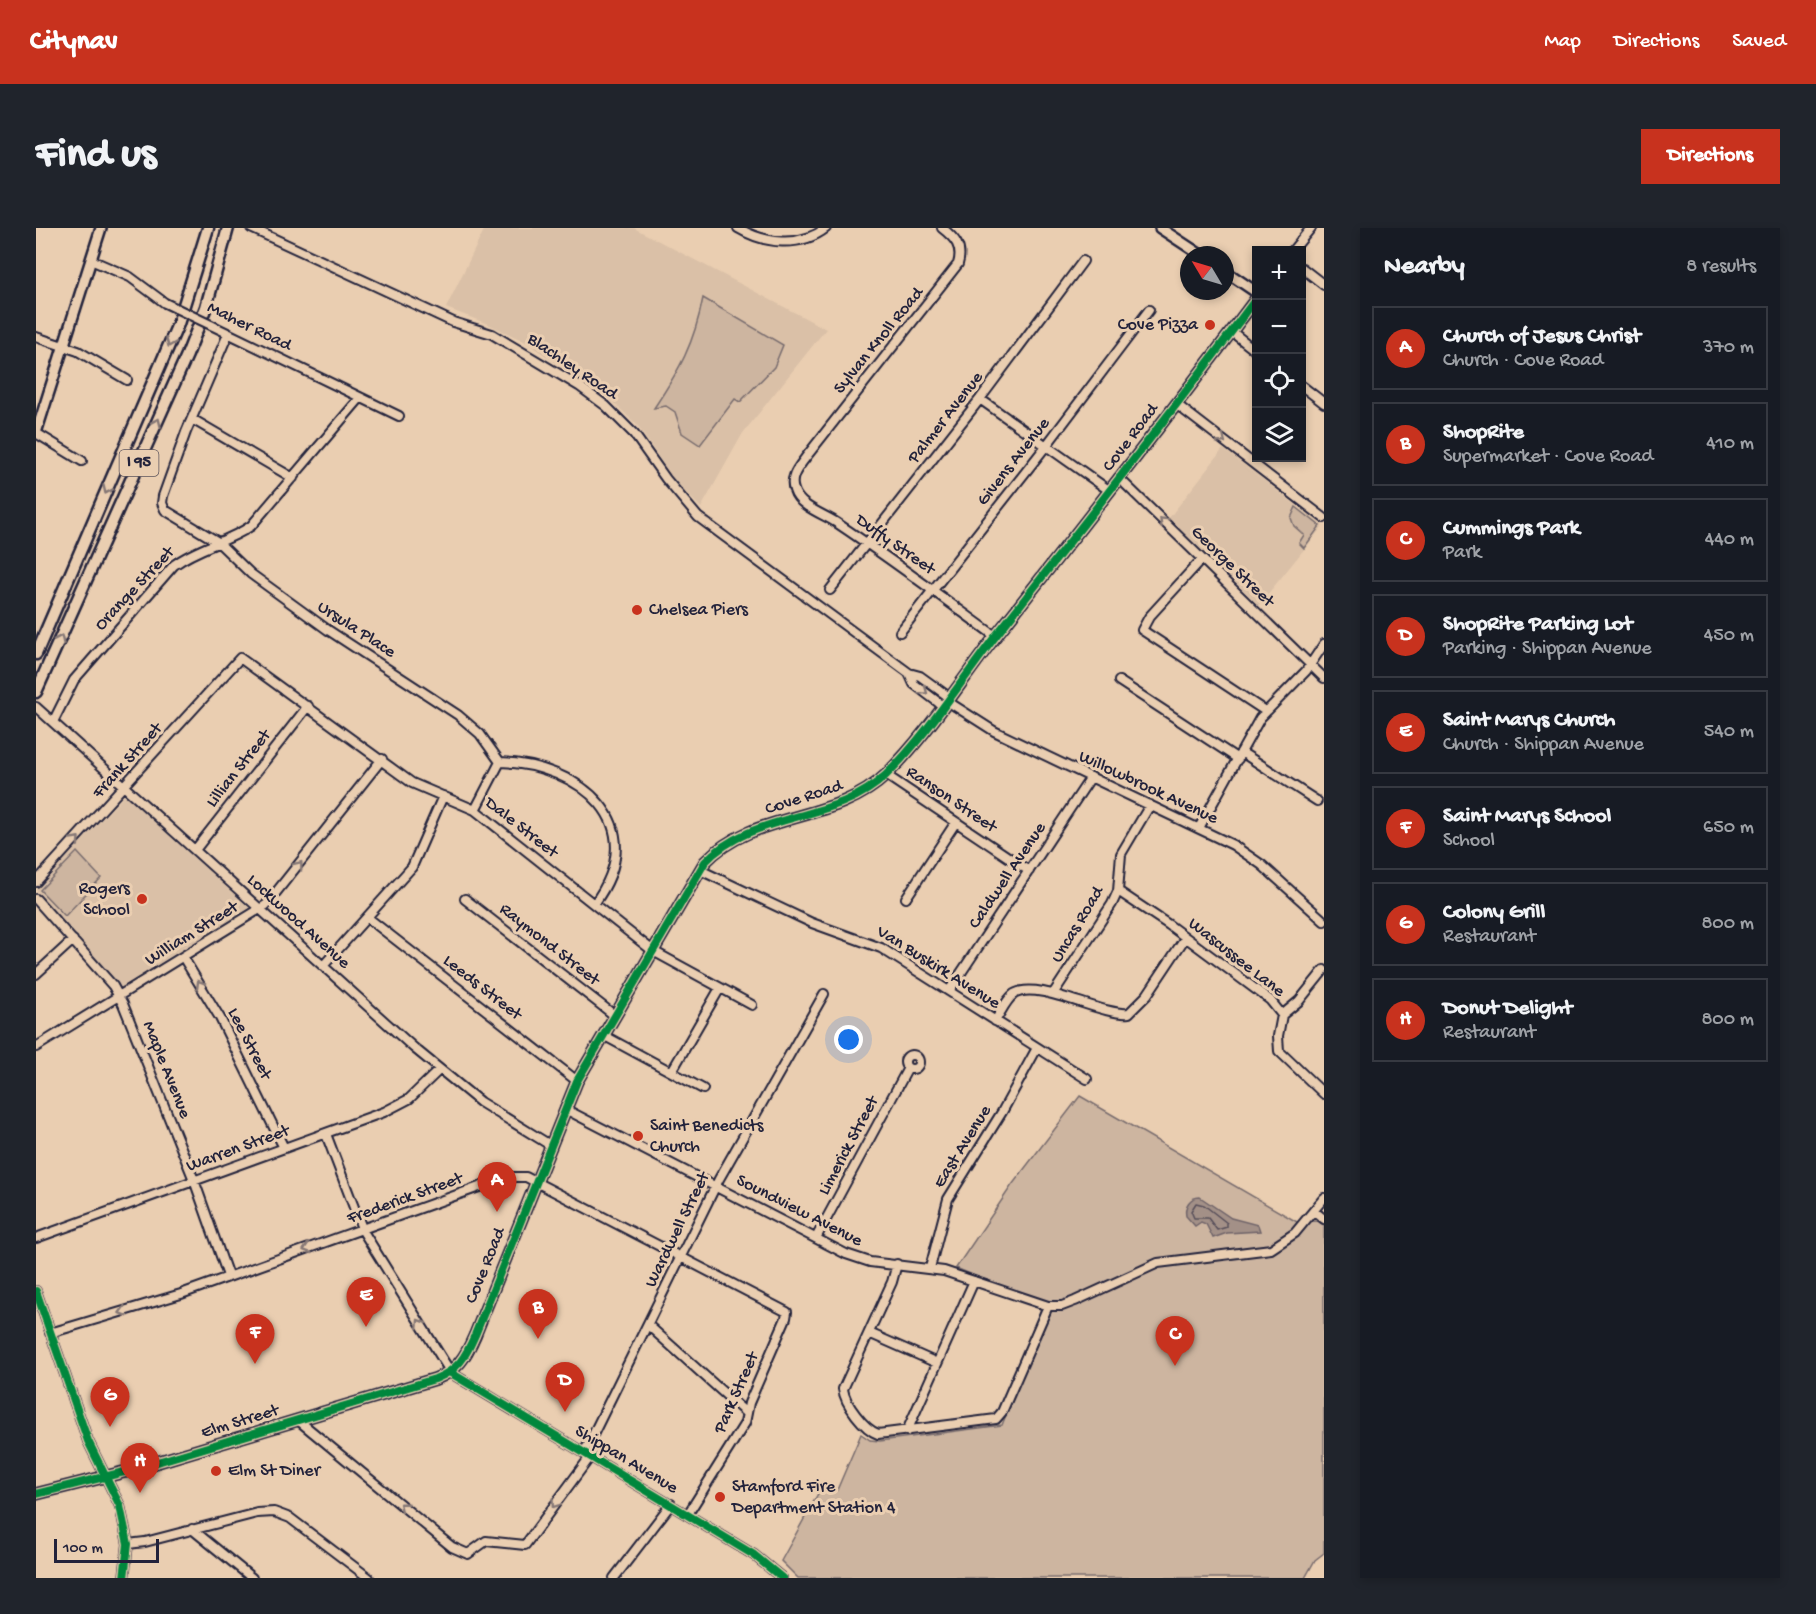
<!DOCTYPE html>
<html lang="en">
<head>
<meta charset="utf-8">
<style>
  :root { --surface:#171b24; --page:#20242c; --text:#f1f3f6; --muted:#9ea1a6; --line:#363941; --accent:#c8321e }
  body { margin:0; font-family:"Gochi Hand",sans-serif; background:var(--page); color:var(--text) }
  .controls { position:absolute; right:18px; top:18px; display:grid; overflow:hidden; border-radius:0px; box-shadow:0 3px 9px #0003 }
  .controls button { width:54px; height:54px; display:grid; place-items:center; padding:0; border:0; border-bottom:2px solid var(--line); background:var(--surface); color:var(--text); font:30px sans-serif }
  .compass { position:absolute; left:1144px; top:18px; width:54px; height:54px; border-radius:50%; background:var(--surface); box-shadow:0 3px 9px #0003; rotate:308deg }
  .scale { position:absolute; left:18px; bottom:15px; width:105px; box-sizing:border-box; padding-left:6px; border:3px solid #22223b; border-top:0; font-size:16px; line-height:21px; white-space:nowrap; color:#22223b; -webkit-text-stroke:4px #eaceb1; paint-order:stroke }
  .you { position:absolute; left:813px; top:812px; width:21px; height:21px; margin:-15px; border:4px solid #fff; border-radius:50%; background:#1a73e8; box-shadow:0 0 0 9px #1a73e833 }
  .badge { display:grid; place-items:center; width:39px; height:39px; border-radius:50%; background:var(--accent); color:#fff; font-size:20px; font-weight:700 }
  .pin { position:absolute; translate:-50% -50px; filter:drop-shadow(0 2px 3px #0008) }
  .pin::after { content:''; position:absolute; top:32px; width:21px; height:18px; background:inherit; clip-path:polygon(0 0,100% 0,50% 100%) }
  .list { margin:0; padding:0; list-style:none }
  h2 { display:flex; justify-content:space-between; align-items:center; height:78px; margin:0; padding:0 24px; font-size:26px }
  h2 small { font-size:20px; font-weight:400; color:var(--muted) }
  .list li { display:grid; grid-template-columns:39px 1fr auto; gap:18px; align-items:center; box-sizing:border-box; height:84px; margin:0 12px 12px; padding:0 12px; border:2px solid var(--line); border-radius:0px }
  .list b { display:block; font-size:22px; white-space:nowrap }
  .list p { margin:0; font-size:20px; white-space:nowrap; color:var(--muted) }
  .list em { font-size:20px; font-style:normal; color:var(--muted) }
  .icon { flex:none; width:33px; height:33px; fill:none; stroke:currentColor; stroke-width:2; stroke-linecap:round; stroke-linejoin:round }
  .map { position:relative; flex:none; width:1288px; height:1350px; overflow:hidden; border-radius:0px }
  header { display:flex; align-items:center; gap:36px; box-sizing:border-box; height:84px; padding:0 30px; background:var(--accent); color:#fff }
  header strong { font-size:28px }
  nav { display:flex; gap:33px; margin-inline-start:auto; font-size:21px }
  .intro { display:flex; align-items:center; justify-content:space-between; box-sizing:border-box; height:144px; padding:0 36px }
  h1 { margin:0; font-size:42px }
  .button { padding:15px 27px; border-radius:0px; background:var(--accent); color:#fff; font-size:21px; font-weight:700 }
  main { display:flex; gap:36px; padding:0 36px }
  aside { flex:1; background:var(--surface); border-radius:0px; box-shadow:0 3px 9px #0003 }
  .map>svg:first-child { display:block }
</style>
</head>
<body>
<header>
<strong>Citynav</strong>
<nav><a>Map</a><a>Directions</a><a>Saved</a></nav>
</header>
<div class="intro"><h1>Find us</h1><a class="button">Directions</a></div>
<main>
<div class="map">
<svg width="1288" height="1350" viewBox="0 0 1288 1350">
  <rect width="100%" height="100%" fill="#eaceb1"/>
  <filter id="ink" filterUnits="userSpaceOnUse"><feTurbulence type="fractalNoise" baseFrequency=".0167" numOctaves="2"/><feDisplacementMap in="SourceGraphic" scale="12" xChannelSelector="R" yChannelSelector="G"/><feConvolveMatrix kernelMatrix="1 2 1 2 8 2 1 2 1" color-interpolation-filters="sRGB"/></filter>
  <g filter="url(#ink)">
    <path fill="#dac0a7" d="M449,0H598L790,101L707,205L665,280L638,252L601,197L576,173L488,113L452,96L410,80Z
      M1187,221L1287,298L1223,377L1133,290Z
      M89,567L213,680L85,759L0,662Z"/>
    <path fill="#cdb5a0" stroke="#786c6e" stroke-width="1.5" d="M667,70L747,117L738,139L704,174L699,171L664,217L646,205L639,184L630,178L618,180C644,141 658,116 667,70Z
      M1260,279L1284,298L1268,320L1263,315L1268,307L1258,298L1255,290Z
      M41,624L65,650L29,688L4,662Z
      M1044,868L1261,994L1282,993L1288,997V1325L1279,1332L1269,1350H762L745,1333L784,1262L789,1258L801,1262L825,1206L834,1212L844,1213L966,1197L1013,1079L920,1040L976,957Z"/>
    <path fill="#a39087" stroke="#6f6469" stroke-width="1.5" d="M1164,969L1195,990L1222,997L1224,1003L1191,1005L1177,1010L1170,996L1165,994L1159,998L1150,988C1148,978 1154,969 1164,969Z"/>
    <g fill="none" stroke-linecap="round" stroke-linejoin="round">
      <path stroke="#564e59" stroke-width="1.5" d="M1160,975L1168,977L1191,995V999L1181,1002L1172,990H1158L1155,983Z"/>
      <defs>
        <path id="minor" d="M215,0L417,94L456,106L543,158L570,178L598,206L630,251L662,289L873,445L884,448L913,469
          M702,0C729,16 764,20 790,0
          M906,0C919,10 927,19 922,36L770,229C763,239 753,249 758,262C763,279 788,286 801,295C855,331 907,370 959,408
          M1257,22L1275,0
          M55,32L94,49L129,75
          M1266,40L1288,57
          M175,97L363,188
          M1196,104L1220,123
          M192,106L150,204L127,268L126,275L129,282L182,314L215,346L292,402L422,487L444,506L464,534C544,537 618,595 558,676
          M0,109L42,123L91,152
          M1266,158L1288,175
          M944,171L1074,263
          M1140,176L1288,290
          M156,191L257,250
          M0,205L46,233
          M1084,251L1288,450
          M1166,331L1113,389L1106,402L1229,483
          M794,362L944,171L1047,33
          M864,404L1010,218L1113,82
          M873,445L878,456L907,478
          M1083,453L1202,531
          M911,473L958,503L1197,617L1226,637L1288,693
          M0,479L378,820L444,874L514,917
          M17,494L38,452L138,337C162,319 190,315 215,298L324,170
          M1205,524L1281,573
          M850,547L993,643
          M439,582L464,534
          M1163,600L1224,490L1270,443L1288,416
          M159,622L272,478
          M664,642L776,695L845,720L1051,851
          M0,654L204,430L376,555L439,582L617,723L716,777
          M1082,663L1133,697L1234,772L1246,787L1242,808L1243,823L1288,866
          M870,670L920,594
          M0,671L77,758L87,776L158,952L192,1048
          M429,671L578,787
          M332,690L541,853
          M147,729L184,790L248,920
          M287,738L376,639L407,568
          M0,746L37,712
          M913,763L1055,549
          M1017,766L1076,676L1082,663L1085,626L1114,577
          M1246,787L1263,773L1288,742
          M959,793C965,784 970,772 978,766C1002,751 1065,788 1093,785L1111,767L1149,710
          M567,807L667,861
          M0,819L230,677L346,531
          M869 834a7 7 0 1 1 14 0a7 7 0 1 1-14 0Z
          M636,843L684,760
          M529,881L810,1026L834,1034L908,1043L1012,1078H1026L1039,1073L1122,1035L1235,1021L1259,1005L1288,970
          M290,906L327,1003L415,1145L718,1327L746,1350
          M1278,983L1288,991
          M0,1010L348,884L373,871L403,842
          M780,1010L872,840
          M861,1036L856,1054L807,1161C809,1176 828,1201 842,1206L960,1191L966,1184L1012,1078
          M894,1040L912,971L966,884L1001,820
          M0,1063L52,1213L84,1278L92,1316L88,1350
          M612,1097L710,1185
          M14,1105L145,1066L471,949H490L751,1084L750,1090L713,1175L709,1195L652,1286
          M833,1105L901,1135
          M262,1192L416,1319L432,1326L450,1313L489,1317L554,1229
          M871,1203L938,1053
          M548,1225L683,951L788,766
          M156,1301L216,1350
          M92,1316L109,1314L221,1285L238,1284L254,1290L333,1350
          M578,1350L635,1276"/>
        <path id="major" d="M1124,0L1165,27
          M1189,43L1220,64
          M0,205L65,0
          M0,1266L88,1244L399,1151C422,1142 429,1130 439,1107L541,853L669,634C718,582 799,596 850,547C892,506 926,451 962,405C1050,294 1136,183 1220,71"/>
        <path id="highway" d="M0,426L142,96L172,0
          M0,464L151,127L170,79L192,0"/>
      </defs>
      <use href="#minor" stroke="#22223b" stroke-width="12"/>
      <use href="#major" stroke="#22223b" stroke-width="14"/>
      <use href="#highway" stroke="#22223b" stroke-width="15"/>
      <use href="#minor" stroke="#eaceb1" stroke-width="8"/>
      <use href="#major" stroke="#eaceb1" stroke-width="9"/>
      <use href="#highway" stroke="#eaceb1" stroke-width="10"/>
      <defs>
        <path id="minor-bridge" d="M129,75L175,97"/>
      </defs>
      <use href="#minor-bridge" stroke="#22223b" stroke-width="12" stroke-linecap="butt"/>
      <use href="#minor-bridge" stroke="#eaceb1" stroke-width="8"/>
      <defs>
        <path id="cycleway" d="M0,1063L52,1213L84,1278L92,1316L88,1350
          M415,1145L718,1327L746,1350
          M0,1266L88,1244L399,1151C422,1142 429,1130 439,1107L541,853L669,634C718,582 799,596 850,547C892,506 926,451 962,405C1050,294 1136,183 1220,71"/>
      </defs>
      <use href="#cycleway" stroke="#eaceb1" stroke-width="11"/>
      <use href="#cycleway" stroke="#00873e" stroke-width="8"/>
    </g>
    <defs><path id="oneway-chevron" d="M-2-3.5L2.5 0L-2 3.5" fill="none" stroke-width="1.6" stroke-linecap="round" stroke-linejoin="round" transform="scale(1.5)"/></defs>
    <g stroke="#867876">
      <use href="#oneway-chevron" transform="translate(134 115) rotate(112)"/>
      <use href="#oneway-chevron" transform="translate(121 194) rotate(-66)"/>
      <use href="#oneway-chevron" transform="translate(1186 212) rotate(38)"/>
      <use href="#oneway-chevron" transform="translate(71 262) rotate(114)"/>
      <use href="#oneway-chevron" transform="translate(1127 293) rotate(-136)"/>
      <use href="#oneway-chevron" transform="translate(24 411) rotate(-66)"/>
      <use href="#oneway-chevron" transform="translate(888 463) rotate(37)"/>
      <use href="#oneway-chevron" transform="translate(40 612) rotate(-47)"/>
      <use href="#oneway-chevron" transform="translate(263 637) rotate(-52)"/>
      <use href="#oneway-chevron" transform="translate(164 756) rotate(-121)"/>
      <use href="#oneway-chevron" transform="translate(271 1021) rotate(162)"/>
      <use href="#oneway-chevron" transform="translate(87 1084) rotate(164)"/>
      <use href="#oneway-chevron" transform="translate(384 1095) rotate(-122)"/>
      <use href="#oneway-chevron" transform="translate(519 1276) rotate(126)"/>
      <use href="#oneway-chevron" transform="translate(367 1278) rotate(-141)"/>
    </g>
  </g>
  <g fill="#c8321e" stroke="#eaceb1" stroke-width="2">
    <circle cx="1174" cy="97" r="6"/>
    <circle cx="601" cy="382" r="6"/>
    <circle cx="106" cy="671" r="6"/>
    <circle cx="602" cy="908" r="6"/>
    <circle cx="180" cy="1243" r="6"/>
    <circle cx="684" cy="1269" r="6"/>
  </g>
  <g text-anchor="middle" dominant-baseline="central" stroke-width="6" stroke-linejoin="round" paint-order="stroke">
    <rect fill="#eaceb1" stroke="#5e565e" stroke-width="1.5" x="83.5" y="222" width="39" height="26" rx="4.5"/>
    <g font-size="16" font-weight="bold" fill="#22223b">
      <text x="103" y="235">I 95</text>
    </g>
    <g font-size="18" fill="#22223b" stroke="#eaceb1" text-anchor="start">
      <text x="1162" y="97" text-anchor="end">Cove Pizza</text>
      <text x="613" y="382">Chelsea Piers</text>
      <text x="94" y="661" text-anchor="end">Rogers<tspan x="94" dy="21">School</tspan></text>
      <text x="614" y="898">Saint Benedicts<tspan x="614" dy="21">Church</tspan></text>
      <text x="192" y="1243">Elm St Diner</text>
      <text x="696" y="1259">Stamford Fire<tspan x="696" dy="21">Department Station 4</tspan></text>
    </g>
    <g font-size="18" fill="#22223b" stroke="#eaceb1">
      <text transform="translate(213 99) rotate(26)">Maher Road</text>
      <text transform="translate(843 113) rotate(-51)">Sylvan Knoll Road</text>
      <text transform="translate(536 139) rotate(34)">Blachley Road</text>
      <text transform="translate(910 190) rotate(-52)">Palmer Avenue</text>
      <text transform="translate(1095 210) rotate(-53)">Cove Road</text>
      <text transform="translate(978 234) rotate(-52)">Givens Avenue</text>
      <text transform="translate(859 317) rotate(35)">Duffy Street</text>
      <text transform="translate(1196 339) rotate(44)">George Street</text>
      <text transform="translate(99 361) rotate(-47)">Orange Street</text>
      <text transform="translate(320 402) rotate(33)">Ursula Place</text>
      <text transform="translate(92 533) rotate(-48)">Frank Street</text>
      <text transform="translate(203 541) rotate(-52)">Lillian Street</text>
      <text transform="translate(1112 560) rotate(25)">Willowbrook Avenue</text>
      <text transform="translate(768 570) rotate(-18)">Cove Road</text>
      <text transform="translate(915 572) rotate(34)">Ranson Street</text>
      <text transform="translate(485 600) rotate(38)">Dale Street</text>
      <text transform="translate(972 648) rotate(-56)">Caldwell Avenue</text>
      <text transform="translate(262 694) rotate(42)">Lockwood Avenue</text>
      <text transform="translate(1042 697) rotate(-59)">Uncas Road</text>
      <text transform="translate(156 706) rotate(-32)">William Street</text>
      <text transform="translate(513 717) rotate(38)">Raymond Street</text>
      <text transform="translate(1200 730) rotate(38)">Wascussee Lane</text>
      <text transform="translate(902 740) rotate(32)">Van Buskirk Avenue</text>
      <text transform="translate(446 760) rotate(38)">Leeds Street</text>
      <text transform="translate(213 816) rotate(63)">Lee Street</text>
      <text transform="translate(130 842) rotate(68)">Maple Avenue</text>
      <text transform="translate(813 918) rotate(-62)">Limerick Street</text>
      <text transform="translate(927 919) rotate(-58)">East Avenue</text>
      <text transform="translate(202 921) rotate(-20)">Warren Street</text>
      <text transform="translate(369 971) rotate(-20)">Frederick Street</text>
      <text transform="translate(763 983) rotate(27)">Soundview Avenue</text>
      <text transform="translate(642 1002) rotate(-64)">Wardwell Street</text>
      <text transform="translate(450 1038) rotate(-68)">Cove Road</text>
      <text transform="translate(701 1165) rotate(-66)">Park Street</text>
      <text transform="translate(204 1194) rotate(-17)">Elm Street</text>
      <text transform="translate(590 1232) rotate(31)">Shippan Avenue</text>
    </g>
  </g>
</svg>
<div class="controls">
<button>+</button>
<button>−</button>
<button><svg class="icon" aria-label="locate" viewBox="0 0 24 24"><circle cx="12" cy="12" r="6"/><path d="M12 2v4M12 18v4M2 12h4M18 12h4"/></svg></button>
<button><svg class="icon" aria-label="layers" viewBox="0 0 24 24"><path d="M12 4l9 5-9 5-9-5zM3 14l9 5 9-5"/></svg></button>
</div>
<svg class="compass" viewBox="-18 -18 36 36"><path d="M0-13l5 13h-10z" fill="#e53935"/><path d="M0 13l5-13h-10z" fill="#9ea1a6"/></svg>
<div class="scale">100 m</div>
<div class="you"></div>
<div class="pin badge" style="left:461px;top:984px">A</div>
<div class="pin badge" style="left:502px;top:1111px">B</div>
<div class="pin badge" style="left:1139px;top:1138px">C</div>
<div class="pin badge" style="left:529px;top:1184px">D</div>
<div class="pin badge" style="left:330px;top:1099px">E</div>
<div class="pin badge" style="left:219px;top:1136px">F</div>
<div class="pin badge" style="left:74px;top:1199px">G</div>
<div class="pin badge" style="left:104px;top:1265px">H</div>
</div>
<aside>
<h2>Nearby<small>8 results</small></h2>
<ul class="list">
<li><span class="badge">A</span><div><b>Church of Jesus Christ</b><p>Church · Cove Road</p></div><em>370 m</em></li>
<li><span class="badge">B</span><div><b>ShopRite</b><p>Supermarket · Cove Road</p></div><em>410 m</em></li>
<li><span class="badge">C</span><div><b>Cummings Park</b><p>Park</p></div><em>440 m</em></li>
<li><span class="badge">D</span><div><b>ShopRite Parking Lot</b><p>Parking · Shippan Avenue</p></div><em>450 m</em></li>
<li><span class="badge">E</span><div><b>Saint Marys Church</b><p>Church · Shippan Avenue</p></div><em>540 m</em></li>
<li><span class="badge">F</span><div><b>Saint Marys School</b><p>School</p></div><em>650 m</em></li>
<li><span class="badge">G</span><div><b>Colony Grill</b><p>Restaurant</p></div><em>800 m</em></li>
<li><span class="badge">H</span><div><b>Donut Delight</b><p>Restaurant</p></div><em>800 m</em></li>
</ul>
</aside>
</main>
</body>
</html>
